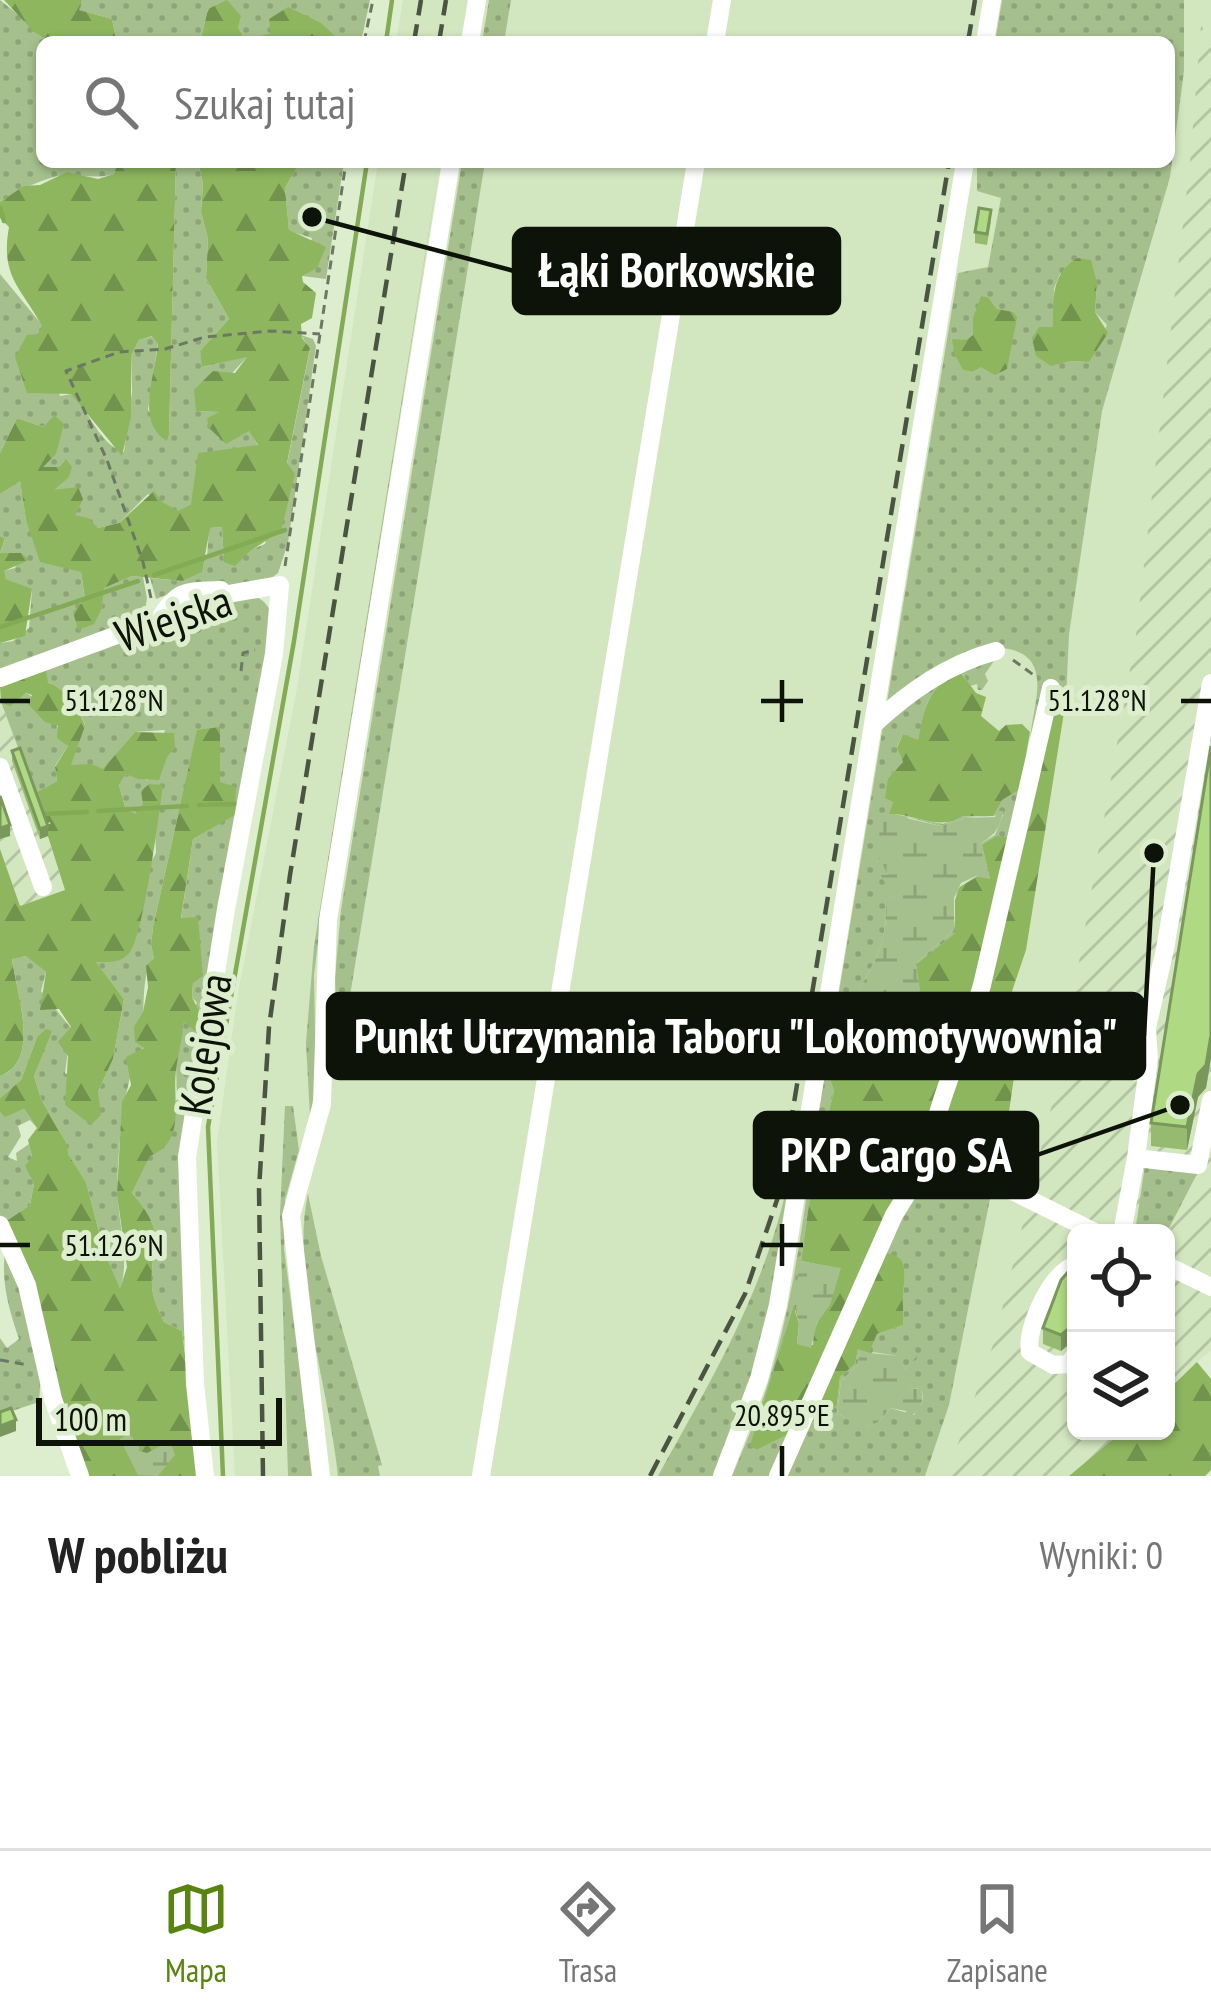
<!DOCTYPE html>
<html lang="pl">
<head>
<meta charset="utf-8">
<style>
  :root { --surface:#fff; --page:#f2f2f2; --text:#222; --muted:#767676; --line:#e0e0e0; --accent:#588410 }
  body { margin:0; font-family:"PT Sans Narrow",sans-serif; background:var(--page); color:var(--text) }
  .controls { position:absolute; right:36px; bottom:36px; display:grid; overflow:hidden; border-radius:18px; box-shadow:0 3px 9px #0004 }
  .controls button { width:108px; height:108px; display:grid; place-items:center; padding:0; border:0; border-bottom:3px solid var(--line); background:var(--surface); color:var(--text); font:60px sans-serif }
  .scale { position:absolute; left:36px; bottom:30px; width:246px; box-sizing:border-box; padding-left:12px; border:6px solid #0e1309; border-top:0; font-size:33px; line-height:42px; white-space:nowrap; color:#0e1309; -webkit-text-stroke:9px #ddeece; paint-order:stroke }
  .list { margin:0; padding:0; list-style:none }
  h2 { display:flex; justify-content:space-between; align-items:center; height:156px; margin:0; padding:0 48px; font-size:51px }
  h2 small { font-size:39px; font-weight:400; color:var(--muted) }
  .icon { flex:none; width:66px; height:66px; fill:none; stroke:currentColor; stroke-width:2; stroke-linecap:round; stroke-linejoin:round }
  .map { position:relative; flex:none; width:1211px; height:1476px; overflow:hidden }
  .search { position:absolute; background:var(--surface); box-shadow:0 3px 9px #0004; left:36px; right:36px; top:36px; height:132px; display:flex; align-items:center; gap:30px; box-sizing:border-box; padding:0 42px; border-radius:18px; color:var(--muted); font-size:45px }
  .sheet { height:372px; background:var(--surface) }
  nav { display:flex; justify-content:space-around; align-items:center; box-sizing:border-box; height:168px; border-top:3px solid var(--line); background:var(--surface); font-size:33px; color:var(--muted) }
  nav a { display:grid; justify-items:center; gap:6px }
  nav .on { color:var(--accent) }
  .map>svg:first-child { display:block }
</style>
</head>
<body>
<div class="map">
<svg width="1211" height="1476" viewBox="0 0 1211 1476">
  <defs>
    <pattern id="industrial-furrows" width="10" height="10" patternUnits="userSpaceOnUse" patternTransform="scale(3)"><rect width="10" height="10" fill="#d2e6bf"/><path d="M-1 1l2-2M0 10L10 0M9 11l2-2" fill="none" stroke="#b3c4a3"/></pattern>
    <pattern id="grass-dots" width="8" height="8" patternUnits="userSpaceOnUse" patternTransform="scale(3)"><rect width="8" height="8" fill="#a6c08d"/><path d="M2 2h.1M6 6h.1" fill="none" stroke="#8ea478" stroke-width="1.8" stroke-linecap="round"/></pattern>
    <pattern id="forest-firs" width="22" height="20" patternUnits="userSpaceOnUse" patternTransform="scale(3)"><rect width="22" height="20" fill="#8db65f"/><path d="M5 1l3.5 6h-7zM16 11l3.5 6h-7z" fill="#72934d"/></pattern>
    <pattern id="wetland-marsh" width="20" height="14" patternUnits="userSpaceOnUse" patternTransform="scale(3)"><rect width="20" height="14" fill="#a6c08d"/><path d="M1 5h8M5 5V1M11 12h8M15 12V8" fill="none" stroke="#8ea478"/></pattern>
  </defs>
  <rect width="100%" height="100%" fill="#ddeece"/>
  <path fill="#d2e6bf" d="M403,0H1211V42L1201,27L1190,162L1136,635L1060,1071L994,1342L959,1441L942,1476H235L217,1142L238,993L297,688L378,162H1169V42H396Z"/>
  <path fill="url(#industrial-furrows)" fill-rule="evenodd" d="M1201,25L1211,42V1351L1197,1362L1211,1379V1470L1205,1476H942L959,1441L994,1342L1060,1071L1136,635L1190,162ZM1076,1233H1166V1431H1076Z
    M0,699L45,820L51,824L45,828L65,890L20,906L0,849Z"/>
  <path fill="url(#grass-dots)" fill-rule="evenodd" d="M0,0L52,42H42V162H118L114,174C93,181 72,171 54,177C34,183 18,190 0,202Z
    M82,0H370L361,42H334L335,36L272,33L245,40L238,27L208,9L200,42H117L112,19L78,10Z
    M489,0H511L504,42H482Z
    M1002,0H1184V71L1170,177L1102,411L1069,634L1066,700L1062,692L1021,839L982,845L990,879L955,900V933L918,964C917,986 925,1004 919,1027L867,1042L860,1028L834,1022L958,273L988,267L1001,198L977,191V162H1169V42H995ZM1060,274L1097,283L1095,312L1107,325L1089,362L1069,361L1039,327H1053L1054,288ZM989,298L997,309L1017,318L1009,342L972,372L963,370L960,360L966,340L973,335C973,319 974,306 989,298ZM1003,648C1048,654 1038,690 1032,724C1030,734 1031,744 1027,752C1015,775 997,796 983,817L961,816L943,824L890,813L893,802L888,778L903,762L897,747L903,734L918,741C929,699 921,696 963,674L970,686L977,684L978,690H982L988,681L985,674ZM1003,815L995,835L980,844L978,875L957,889L954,930L916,963L920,1016L901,1033L887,1032L869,1040L856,994C873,969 890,934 885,904L892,897L889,876L908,817L940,826L965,818Z
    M176,162H198L203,184L201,212L208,239L206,278L229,319L200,351L203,367L248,356L197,411L223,412L207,419L250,431L258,446L216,451L191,504L177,512L148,494L119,523L98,528L74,515L51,491L65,460L59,467L41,468L54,415L43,427L17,418L0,453V274L43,326L39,334L60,396L71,394C90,410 98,444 124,452L132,392L131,356L139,340L153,336L158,343L148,410L169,434Z
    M300,162H344L326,279L302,276L312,238L289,231L285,188Z
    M440,162L321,916L314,976L316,1083L310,1116L306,1043L314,946Z
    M462,162H485L338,1070L335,977L341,910Z
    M301,335L313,339L316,346L288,543L278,573L266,582L179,590L156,599L150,578L182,581L207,557L209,528L222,527L224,561L265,544L287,464L310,349Z
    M20,480L26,520L81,572L85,600L102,608L103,588L132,576L143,577L147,598L144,618L0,674V643L13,641L29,628L32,590L6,579L3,571L15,568L21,553H0L5,540L0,536V494Z
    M245,594C261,596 266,602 273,616L189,1087L194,1415L182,1331L164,1322C160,1313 155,1303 153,1294C146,1245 173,1240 132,1193L177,1099L176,1065L184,1021L197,1003L192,997L198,918L181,919L193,839L235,814L220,783L219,727L178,815L153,927L151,945L154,958C140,972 144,1025 144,1047C124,1065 116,1166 118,1196C119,1230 130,1257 120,1291L104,1251L86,1182L67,1153V1144L41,1099L34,1076L51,1031L37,1037L21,1080L0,1098V1076C42,1061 16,992 12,958L27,956L46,972L41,991L71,1028L65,1073L98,1092L113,1059L124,999L95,961L156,853L155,831L162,786L136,815L126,810L119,785L126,774L148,780L165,730L135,732L103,770L70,765L85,725C79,709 64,687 47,683L46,670Z
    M26,693C45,703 58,727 68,746L55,766L57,781L35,793L1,702L10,707Z
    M826,1068L834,1091L813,1175L796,1299L751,1446L757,1450L829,1414L837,1405L840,1377L855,1364L858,1348L868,1353L877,1334L903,1325C905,1314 902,1306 903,1295C906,1256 908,1260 869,1250L912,1164L962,1175L992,1189L949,1405L925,1476H732C745,1445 759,1413 769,1380C800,1279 808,1171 826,1068ZM873,1352L898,1356L905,1369L915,1360L906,1379L910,1388L921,1389C926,1402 920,1405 914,1415L890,1408C870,1437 864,1423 837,1414L841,1381L857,1366L860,1353L869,1356Z
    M285,1106H293L299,1150L285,1200L284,1249L314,1476H288L280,1215Z
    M24,1109L37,1128L30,1120L18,1126L21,1136L8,1157L17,1161L16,1153L29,1144L32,1158L26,1166L34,1184L30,1205L5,1222L0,1215V1112L5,1116Z
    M795,1144L799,1145L765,1337L714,1476H658C720,1364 775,1274 795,1144Z
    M1145,1165L1198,1172L1166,1234L1135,1232Z
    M308,1194L321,1256L382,1465L378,1466L380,1476H338C330,1393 290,1273 308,1194Z
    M6,1244L42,1360L39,1402L0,1415V1338L7,1348L19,1339C8,1307 0,1279 6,1244Z"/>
  <path fill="url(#forest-firs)" fill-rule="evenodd" d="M4,0H82L79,10L112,19L117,42H52L34,32Z
    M227,0L241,16L238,27L245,40L271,33L269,19L288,7L321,23L335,36L334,42H200L208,9Z
    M118,162H176L169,434L167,441C135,423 155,376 158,344L152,336L139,340L131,356V417L122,456L71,394L27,393L15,357L27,335L38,334L42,326C21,287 0,277 9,227L0,218V202L24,186L40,185L67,172L98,179L114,174Z
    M198,162H300L285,188L289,230L326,247L317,268L302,276L303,282L316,293L312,318L301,324L302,338L310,348L287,463L295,474L281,531L250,551L235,566L224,562L222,527L210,528L202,572L182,581L132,576L104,588L102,608L94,624L78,630L73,612L85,599L81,572L40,562L26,520L20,481L0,494V453L17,418L43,427L54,415L64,424L56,454L43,467H59L66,459L72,467L69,477L54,490L78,487L83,499L75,515L88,518L98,528L119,523L154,491L162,502L178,511L191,504L198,453L258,445L249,431L226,444L209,428L207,418L219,412L196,411L194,390L213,371L235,373L247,357L202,367L200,351L229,319L206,278L208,239L201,212L203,184Z
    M1078,258L1091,260L1097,283L1095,312L1108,333L1089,362L1069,361L1051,366L1036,356L1032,338L1039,327H1053C1053,299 1051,273 1078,258Z
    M981,296L989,298L997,309L1013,312L1017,318L1007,369L995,375L981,367L972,372L963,370L954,353L952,339L966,340L973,335V318Z
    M0,536L5,539L0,553H21L29,560L4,571L6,579L32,589L25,636L0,643Z
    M46,669L48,683C64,687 79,709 85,726L71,765L91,764L103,769L135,732L174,733L175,748L167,757L159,780L138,779L126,774L119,785L126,810L136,814L143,804L141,791L149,784L163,785C159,813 144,934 130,952C121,964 108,962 96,962L124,999L113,1059L98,1092L101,1115L91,1125L65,1105L68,1056L58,1042L71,1027L59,1009L40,1010L46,972L26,956L12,959C16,992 42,1061 0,1076V849L20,906L65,890L45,827L51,823L45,821L35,793L57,781L55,767L68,746L57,738L58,726L45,722L28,704L32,695L26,693L10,707L1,702L0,686Z
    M959,670L976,693L986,697L981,716L999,731L1006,725L1022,724L1030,732L1020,789L1002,800L993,816H962C940,832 914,813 889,814L893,802L885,798L888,778L903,762L897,748L903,734L918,740C926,704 926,692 959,670Z
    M1061,692L1066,700L1026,950L1007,1006L1014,1077L1003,1153L973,1158L967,1164L948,1157L915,1156L891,1205L880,1253C912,1253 904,1274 903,1296C902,1307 905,1314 903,1325L877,1334L869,1353L858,1349L855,1364L840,1377L837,1405L829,1414L757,1450L750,1446L796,1298L813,1175L834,1091L826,1068L834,1022L850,995L857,998L860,1028L867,1042L919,1027C926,1004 917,986 917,964L955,933V900L960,887L977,877L990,879L982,845L997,836L1021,839L1055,693ZM801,1261L840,1269L814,1331L813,1345L797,1344L799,1324L795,1311Z
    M220,727V782L236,787L235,815L193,839L181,918L198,917L203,976L193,983L192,997L203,1019L195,1031L184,1022C182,1039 178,1054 176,1070C172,1102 187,1141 150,1156L132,1193C173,1240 146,1245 153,1294C155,1303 160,1313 164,1322L182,1331L200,1476H85L5,1222L30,1205L34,1184L25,1166L32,1157L28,1140L37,1128L24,1109L5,1117L0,1112V1098L21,1080L37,1037L46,1029L52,1031L34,1076L41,1099L67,1144L68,1154L86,1182L104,1251L120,1289L127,1267L117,1194L122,1102L131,1085L126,1057L144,1048L135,1042L134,1027L143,1012L148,987L146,966L154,958L151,945L153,927L197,730Z
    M1197,1362L1211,1379V1470L1205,1476H1069L1123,1431H1166V1392Z"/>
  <path fill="url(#wetland-marsh)" d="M999,811H1003C1000,829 994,835 980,844L987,877L978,875L961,883L954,898V930L916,963L921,1000L917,1026L869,1040L862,1028L859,997L855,994C873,971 890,933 885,903L892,897L881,875H888L879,857L881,822L898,816L940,826L965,818L995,817Z
    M800,1261L841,1268L830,1305L817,1323L811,1348L797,1344L799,1324L794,1305Z
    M860,1352L899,1356L905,1369L919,1354L907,1379L910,1388L921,1389C925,1402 920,1412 907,1418L906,1411L890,1408C870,1437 864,1424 837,1414L841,1381L857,1366Z
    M128,1434L139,1443V1451L147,1453L170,1441L175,1455L158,1476L138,1475L120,1439Z"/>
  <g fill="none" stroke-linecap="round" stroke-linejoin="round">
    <path stroke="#83ab55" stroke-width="4.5" d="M386,42L392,0
      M0,208L4,221
      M154,575L285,530
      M0,627L138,581
      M199,805L235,804
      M98,811L187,806
      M44,814L87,812
      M223,1476L208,1127L294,641L367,162"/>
    <path stroke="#6d7864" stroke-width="3" stroke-dasharray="9 6" stroke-linecap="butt" d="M364,42L373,0
      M285,566L346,162
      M151,598L143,562L107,460L66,371L119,352L165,349L205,337L271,331L320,334
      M1013,660L1035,676
      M241,671L243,653L255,650
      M0,1360L28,1365"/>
    <path stroke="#fff" stroke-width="18" d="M470,42L477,0
      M715,42L722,0
      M985,42L992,0
      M159,620C177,589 187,591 221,590
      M0,678L228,594L280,585L274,654L226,909L187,1157L195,1384L205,1476
      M874,724C910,691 948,664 996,651
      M0,767L43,887
      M805,1146L927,1162C936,1100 965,1045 982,985L1051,688
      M1136,1158L1198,1165L1211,1100
      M0,1225L27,1285L53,1399L80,1476
      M1122,1233L1136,1158L1149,1059L1147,1028L1165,949L1211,683
      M1076,1265C1052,1270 1025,1329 1030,1352L1053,1365L1069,1364L1076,1353
      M1166,1265L1211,1287
      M321,1476L291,1216L322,1104L328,920L451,162
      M481,1476L696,162
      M722,1476L759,1379L778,1305L965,162
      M778,1476L894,1215L927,1162L984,1177L1097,1233"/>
    <path stroke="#4b5443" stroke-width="4.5" stroke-dasharray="18 9" stroke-linecap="butt" d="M414,42L421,0
      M439,42L446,0
      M968,42L975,0
      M263,1476L259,1189L269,1027L290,875L406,162
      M650,1476L745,1294L779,1194L949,162"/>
  </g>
  <path fill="#96bb70" d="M991,221L987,245L975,243V232Z
    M1211,746V1058L1206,1088L1198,1097L1187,1150L1151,1146V1123Z
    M12,751L48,836L40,839L12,761Z
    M1076,1266V1335L1074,1340L1061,1351L1043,1344V1328Z"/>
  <path fill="#7a985b" d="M10,825V836L0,839V828Z
    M48,826V836L40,839V829Z
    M1211,1035V1058L1206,1088L1198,1097L1187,1150V1127L1198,1074Z
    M1076,1319L1074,1340L1061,1351V1335Z
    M16,1420V1431L0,1437V1426Z"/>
  <path fill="#afd982" stroke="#7a985b" stroke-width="3" d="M979,208L991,210L987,234L975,232Z
    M1211,746V1035L1206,1065L1198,1074L1187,1127L1151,1123Z
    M20,748L48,826L40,829L12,751Z
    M0,796L10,825L0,828Z
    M1074,1265L1076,1266V1319L1074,1324L1061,1335L1043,1328L1061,1280Z
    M11,1408L16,1420L0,1426V1412Z"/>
  <path fill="none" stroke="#0e1309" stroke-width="4.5" d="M782,680V722M0,701H30M761,701H803M1181,701H1211M782,1224V1266M0,1245H30M761,1245H803M782,1446V1476"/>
  <g text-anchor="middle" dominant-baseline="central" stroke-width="10" stroke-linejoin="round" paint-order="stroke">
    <g font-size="45" fill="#0e1309" stroke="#ddeece">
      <text transform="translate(173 617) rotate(-19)">Wiejska</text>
      <text transform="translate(204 1044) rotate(-81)">Kolejowa</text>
    </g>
  </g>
  <g font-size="30" text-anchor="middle" fill="#0e1309" stroke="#ddeece" stroke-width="10" stroke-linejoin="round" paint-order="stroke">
    <text x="114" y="711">51.128°N</text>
    <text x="1097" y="711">51.128°N</text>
    <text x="114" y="1256">51.126°N</text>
    <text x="782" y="1426">20.895°E</text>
  </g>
  <path fill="none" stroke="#0e1309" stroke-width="4.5" d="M312 217L514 271M1154 853L1144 1036M1180 1105L1037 1155"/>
  <g fill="#0e1309" stroke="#ddeece" stroke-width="4.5">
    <circle cx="312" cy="217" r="12"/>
    <circle cx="1154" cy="853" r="12"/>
    <circle cx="1180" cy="1105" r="12"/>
  </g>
  <g fill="#0e1309" stroke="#0e1309" stroke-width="4.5">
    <rect x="514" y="229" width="325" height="84" rx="12"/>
    <rect x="328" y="994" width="816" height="84" rx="12"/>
    <rect x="755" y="1113" width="282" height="84" rx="12"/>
  </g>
  <g font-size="48" text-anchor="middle" font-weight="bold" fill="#fff">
    <text x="677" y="287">Łąki Borkowskie</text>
    <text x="736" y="1053">Punkt Utrzymania Taboru "Lokomotywownia"</text>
    <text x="896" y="1172">PKP Cargo SA</text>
  </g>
</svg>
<div class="controls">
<button><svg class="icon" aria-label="locate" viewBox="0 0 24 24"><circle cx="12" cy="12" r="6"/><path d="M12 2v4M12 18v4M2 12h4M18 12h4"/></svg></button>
<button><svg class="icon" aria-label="layers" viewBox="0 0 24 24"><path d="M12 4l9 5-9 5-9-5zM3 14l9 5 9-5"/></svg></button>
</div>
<div class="scale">100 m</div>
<div class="search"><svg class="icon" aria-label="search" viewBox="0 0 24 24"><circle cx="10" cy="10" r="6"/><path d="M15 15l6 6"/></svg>Szukaj tutaj</div>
</div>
<section class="sheet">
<h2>W pobliżu<small>Wyniki: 0</small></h2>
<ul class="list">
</ul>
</section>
<nav>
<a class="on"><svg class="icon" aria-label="map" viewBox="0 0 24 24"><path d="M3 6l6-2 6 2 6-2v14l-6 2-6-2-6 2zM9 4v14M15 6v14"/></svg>Mapa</a>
<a><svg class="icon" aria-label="directions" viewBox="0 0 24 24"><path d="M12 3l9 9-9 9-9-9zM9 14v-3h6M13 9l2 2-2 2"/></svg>Trasa</a>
<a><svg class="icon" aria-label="saved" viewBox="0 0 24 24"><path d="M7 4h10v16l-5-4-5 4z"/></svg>Zapisane</a>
</nav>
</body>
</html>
